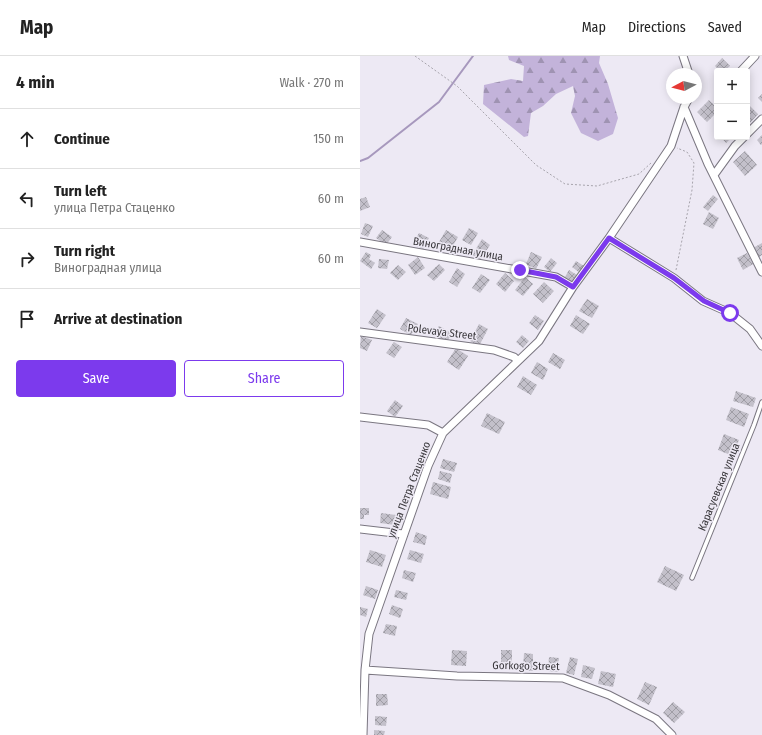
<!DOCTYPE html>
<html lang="en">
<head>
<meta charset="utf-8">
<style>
  :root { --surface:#fff; --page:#f2f2f2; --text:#222; --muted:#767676; --line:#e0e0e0; --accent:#7c3aed }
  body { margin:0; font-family:"Fira Sans Condensed",sans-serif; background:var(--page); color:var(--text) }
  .controls { position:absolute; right:12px; top:12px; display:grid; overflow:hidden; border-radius:4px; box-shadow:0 2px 10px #0003 }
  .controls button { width:36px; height:36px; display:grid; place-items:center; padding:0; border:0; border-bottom:1px solid var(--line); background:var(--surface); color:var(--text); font:20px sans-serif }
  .compass { position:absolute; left:306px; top:12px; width:36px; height:36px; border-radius:50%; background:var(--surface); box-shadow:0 2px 10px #0003; rotate:263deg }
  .stop { position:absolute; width:12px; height:12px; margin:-9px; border:3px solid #7c3aed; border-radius:50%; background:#fff }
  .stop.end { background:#7c3aed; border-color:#fff; box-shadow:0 1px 4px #0008 }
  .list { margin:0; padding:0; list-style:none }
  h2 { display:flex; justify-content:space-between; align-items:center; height:52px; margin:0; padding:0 16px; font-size:17px }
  h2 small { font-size:13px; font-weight:400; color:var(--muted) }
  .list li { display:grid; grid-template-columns:26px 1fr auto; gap:12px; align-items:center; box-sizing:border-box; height:60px; padding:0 16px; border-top:1px solid var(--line) }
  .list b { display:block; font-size:15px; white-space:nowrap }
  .list p { margin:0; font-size:13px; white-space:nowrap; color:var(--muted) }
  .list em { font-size:13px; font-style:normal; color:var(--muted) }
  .actions { display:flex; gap:8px; padding:12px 16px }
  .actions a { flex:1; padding:9px 0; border:1px solid var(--accent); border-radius:4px; text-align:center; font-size:14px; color:var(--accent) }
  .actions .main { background:var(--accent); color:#fff }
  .icon { flex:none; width:22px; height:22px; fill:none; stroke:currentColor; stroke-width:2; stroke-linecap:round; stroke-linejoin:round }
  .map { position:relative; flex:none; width:402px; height:679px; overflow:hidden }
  header { display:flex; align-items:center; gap:24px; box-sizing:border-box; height:56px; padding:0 20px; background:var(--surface); border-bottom:1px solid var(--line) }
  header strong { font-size:19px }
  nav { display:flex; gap:22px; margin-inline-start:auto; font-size:14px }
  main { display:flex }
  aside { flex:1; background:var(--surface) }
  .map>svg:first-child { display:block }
</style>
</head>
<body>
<header>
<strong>Map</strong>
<nav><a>Map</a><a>Directions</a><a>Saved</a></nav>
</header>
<main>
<aside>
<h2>4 min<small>Walk · 270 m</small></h2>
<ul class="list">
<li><svg class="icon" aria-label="ahead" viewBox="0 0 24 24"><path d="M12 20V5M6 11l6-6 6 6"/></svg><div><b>Continue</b></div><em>150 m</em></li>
<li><svg class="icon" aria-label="left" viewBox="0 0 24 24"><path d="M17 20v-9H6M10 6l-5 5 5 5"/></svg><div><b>Turn left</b><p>улица Петра Стаценко</p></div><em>60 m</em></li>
<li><svg class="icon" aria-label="right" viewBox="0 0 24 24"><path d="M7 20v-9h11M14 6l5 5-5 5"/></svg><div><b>Turn right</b><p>Виноградная улица</p></div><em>60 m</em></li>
<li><svg class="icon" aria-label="arrive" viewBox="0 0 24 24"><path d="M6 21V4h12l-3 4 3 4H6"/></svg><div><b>Arrive at destination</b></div></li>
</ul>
<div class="actions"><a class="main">Save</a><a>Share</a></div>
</aside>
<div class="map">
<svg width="402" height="679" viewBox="0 0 402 679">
  <defs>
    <pattern id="forest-firs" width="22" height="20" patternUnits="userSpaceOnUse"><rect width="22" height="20" fill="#c3b3da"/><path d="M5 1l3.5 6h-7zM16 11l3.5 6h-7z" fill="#9f93b2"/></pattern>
    <pattern id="building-cross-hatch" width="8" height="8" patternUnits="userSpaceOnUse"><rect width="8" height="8" fill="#c3c0ca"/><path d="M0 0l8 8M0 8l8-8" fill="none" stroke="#9f9da5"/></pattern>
  </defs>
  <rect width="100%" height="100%" fill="#ede9f4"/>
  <path fill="url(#forest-firs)" d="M148,0H240L239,7L248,28L258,62L253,78L238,85L221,77L211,57L215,40L213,30L196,38L183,50L171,57L168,80L164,81L123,48L124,29L151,23L163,25L164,10L149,4Z"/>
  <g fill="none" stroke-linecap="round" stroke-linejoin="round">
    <path stroke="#a798bd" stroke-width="2" d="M0,105L8,102L79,46L113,0"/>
  </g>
  <path fill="url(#building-cross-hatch)" d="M362,2L370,10L364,15H360L355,10Z
    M402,38V46L398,42Z
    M349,44L357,52V56L347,66L337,56Z
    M389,49L398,58L387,70V51Z
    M402,79V88L401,89L397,84Z
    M361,81H372L366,87Z
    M385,95L397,109L385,120L373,106Z
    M353,139L358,143L348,155L343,151Z
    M6,141L10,151L0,155V143Z
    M349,156L359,162L353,173L343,168Z
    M5,167L13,170L8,181L1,178Z
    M109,172L118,177L111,189L102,184Z
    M22,174L32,181L26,189L16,182Z
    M86,174L98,181L91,193L79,186Z
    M59,177L69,182L63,193L53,188Z
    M122,183L130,189L120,204L112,199Z
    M402,187V199L399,201L393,192Z
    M6,196L11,199L9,203L15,207L11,213L0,205Z
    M171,196L182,201L176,213L166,208Z
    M387,197L393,208L383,214L377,202Z
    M58,201L65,212L55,219L48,209Z
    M191,202L197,207L190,216L184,211Z
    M19,203L29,204L27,213L18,212Z
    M216,205L224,210L220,217L212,211Z
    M79,208L85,214L74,225L67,219Z
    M38,209L46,216L38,224L30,217Z
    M97,212L105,218L97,231L89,226Z
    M209,214L217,219L213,226L205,221Z
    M145,217L154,225L145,236L136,228Z
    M121,218L130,224L120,237L112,232Z
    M165,221L173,228L163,240L155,234Z
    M184,226L194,235L183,247L173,238Z
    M227,243L239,250L232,262L219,255Z
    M17,253L26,259L17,272L8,267Z
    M175,259L184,265L178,274L169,267Z
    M216,259L230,268L223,278L210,270Z
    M46,262L58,268L51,279L40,273Z
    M119,268L128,273L119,290L110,285Z
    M79,270L92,277L87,286L74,279Z
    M162,279L169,285L163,292L156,286Z
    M1,280L12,284L7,295L0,292Z
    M34,286L42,291L34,302L26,297Z
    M96,292L108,300L99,314L87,306Z
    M193,297L205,304L200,313L188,306Z
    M177,306L188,313L183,324L171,317Z
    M163,320L177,329L171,339L157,331Z
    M376,335L396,342L393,351L373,345Z
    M35,344L43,350L35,361L27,355Z
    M371,351L389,358L384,371L366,364Z
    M127,357L145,366L139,378L121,370Z
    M364,378L379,384L373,400L358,394Z
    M83,403L97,407L94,416L80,412Z
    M80,415L92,418L90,427L78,423Z
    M73,426L91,431L88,443L70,438Z
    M0,452H9V459H4V463H0Z
    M21,457L36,459L35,469L20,467Z
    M56,476L67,480L65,489L53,486Z
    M10,494L26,499L22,511L6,506Z
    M50,494L64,498L61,507L47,503Z
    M305,510L324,519L316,535L297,526Z
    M44,514L56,517L53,526L42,522Z
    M6,530L18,534L15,543L3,539Z
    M36,534L48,537L46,544L34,541Z
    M32,549L43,553L40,562L29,558Z
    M0,551L8,553L6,561L0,559Z
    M26,568L37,570L35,580L23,577Z
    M92,594L107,595L106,610L91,609Z
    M141,594H152V613H141Z
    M164,597L173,598V615L163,614Z
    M189,601L199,602L198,616L188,615Z
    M210,601L218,603L214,619L206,617Z
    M223,609L235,612L232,623L221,621Z
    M241,615L256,618L253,631L238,628Z
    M285,626L297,631L289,649L277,643Z
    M16,638H27L28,649L16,650Z
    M313,646L325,656L314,667L303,657Z
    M15,660L27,661L26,670L15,669Z
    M14,674L25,675L24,679H14Z"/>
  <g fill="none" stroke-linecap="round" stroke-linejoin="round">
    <defs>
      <path id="service" d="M332,522L394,369L402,346"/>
      <path id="minor" d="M323,0L329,18
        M381,15L395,0
        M324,51L348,108L402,216
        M387,78L402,63
        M354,119L375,90L384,81
        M249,182L314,222L343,245L370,257L390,273L402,290
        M0,186L196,221L213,231
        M0,276L134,294L154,301L158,305
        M0,361L68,369L83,377
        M0,473L43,478
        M5,614L97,620L203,622L249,639L296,663L312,679
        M3,679L5,614L9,578L68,410L83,377L179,285L213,231L249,182L311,90L324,51L329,42"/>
    </defs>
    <use href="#service" stroke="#7a7680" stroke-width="5.5"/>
    <use href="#minor" stroke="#7a7680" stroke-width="9"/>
    <path stroke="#a7a4ac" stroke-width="1" stroke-dasharray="2 2" stroke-linecap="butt" d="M55,0L97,30L176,109L205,128L237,130L279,118L291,107
      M316,214L332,134L334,107L327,96L317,92"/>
    <use href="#service" stroke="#fff" stroke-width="3.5"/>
    <use href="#minor" stroke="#fff" stroke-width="7"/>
  </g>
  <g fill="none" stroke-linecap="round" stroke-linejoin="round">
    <path stroke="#7c3aed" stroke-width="5" d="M160,214L196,221L213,231L249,182L314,222L344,245L370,257"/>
  </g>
  <g text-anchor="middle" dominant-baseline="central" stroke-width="3" stroke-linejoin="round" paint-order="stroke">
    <g font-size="11" fill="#3a383c" stroke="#ede9f4">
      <text transform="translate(98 193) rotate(10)">Виноградная улица</text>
      <text transform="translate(82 276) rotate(7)">Polevaya Street</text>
      <text transform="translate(359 431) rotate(-68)">Карасуевская улица</text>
      <text transform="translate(49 434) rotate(-69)">улица Петра Стаценко</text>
      <text transform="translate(166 610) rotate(1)">Gorkogo Street</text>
    </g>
  </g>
</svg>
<div class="controls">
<button>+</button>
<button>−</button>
</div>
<svg class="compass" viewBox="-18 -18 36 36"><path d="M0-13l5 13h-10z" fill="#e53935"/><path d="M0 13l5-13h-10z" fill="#767676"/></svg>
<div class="stop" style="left:370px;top:257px"></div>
<div class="stop end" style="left:160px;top:214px"></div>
</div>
</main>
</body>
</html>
